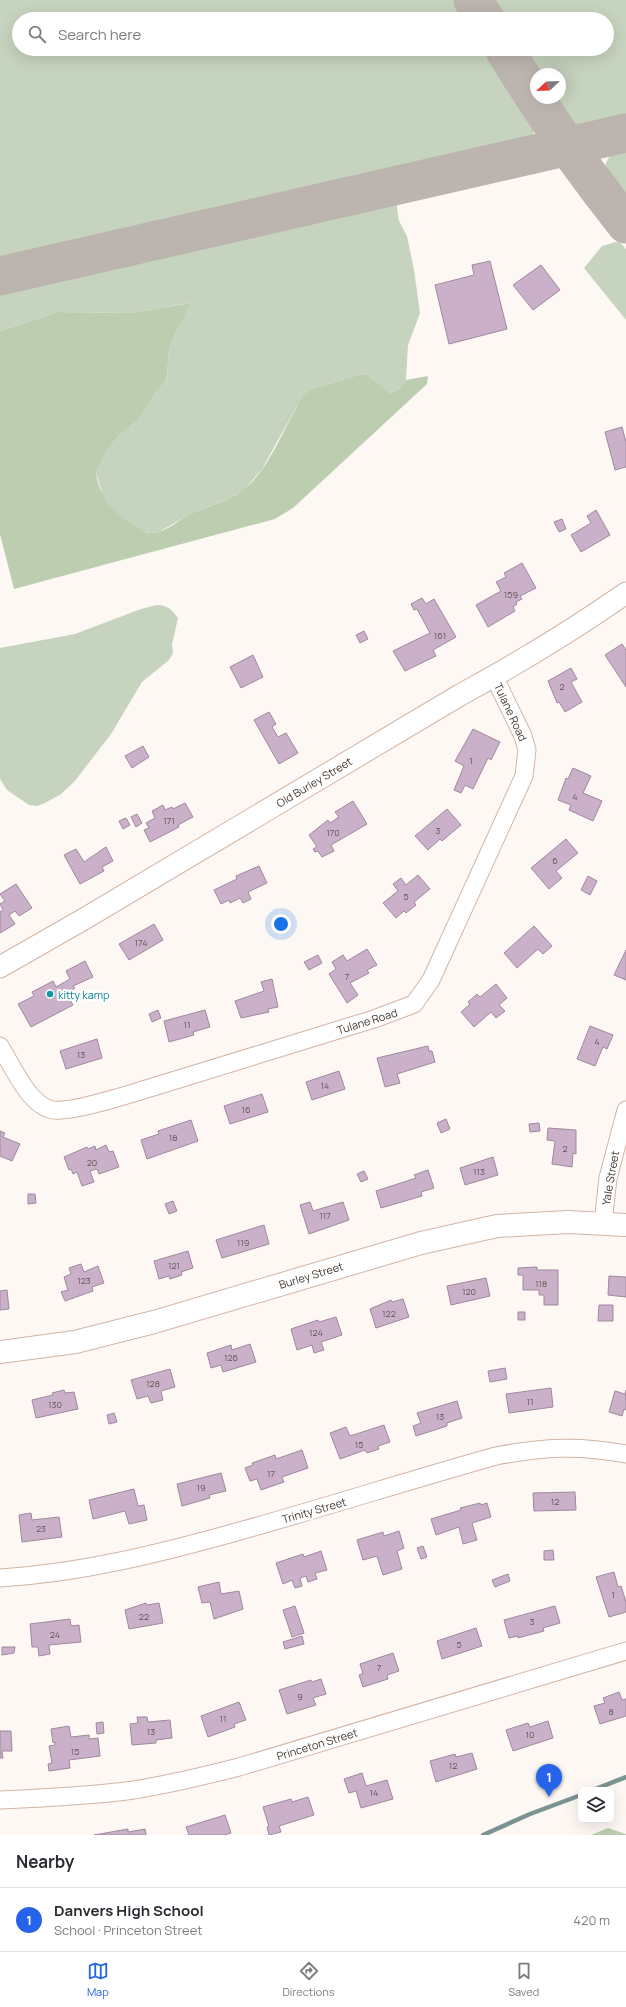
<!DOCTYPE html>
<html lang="en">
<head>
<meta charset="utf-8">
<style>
  :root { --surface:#fff; --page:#f2f2f3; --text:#2b2b33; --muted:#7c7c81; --line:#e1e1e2; --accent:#2563eb }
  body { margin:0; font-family:Manrope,sans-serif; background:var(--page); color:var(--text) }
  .controls { position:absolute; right:12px; bottom:12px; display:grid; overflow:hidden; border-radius:8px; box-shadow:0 4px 16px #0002 }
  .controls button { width:36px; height:36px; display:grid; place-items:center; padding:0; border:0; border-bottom:1px solid var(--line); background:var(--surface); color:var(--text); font:20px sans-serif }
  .compass { position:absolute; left:530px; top:68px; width:36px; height:36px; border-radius:50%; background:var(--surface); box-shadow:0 4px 16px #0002; rotate:247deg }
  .you { position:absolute; left:281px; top:924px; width:14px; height:14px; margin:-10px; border:3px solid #fff; border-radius:50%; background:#1a73e8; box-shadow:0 0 0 6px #1a73e833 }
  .badge { display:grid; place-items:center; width:26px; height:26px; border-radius:50%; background:var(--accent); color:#fff; font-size:13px; font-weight:700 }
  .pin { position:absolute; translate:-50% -33px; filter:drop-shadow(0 1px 2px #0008) }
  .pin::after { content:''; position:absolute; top:21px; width:14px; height:12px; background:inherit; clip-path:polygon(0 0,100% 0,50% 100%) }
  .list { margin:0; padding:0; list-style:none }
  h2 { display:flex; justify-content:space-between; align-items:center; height:52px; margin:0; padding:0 16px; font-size:17px }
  h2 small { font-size:13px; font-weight:400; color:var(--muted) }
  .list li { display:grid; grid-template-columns:26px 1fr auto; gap:12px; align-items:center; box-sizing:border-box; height:64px; padding:0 16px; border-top:1px solid var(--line) }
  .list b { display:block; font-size:15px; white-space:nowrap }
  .list p { margin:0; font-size:13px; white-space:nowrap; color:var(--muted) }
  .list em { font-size:13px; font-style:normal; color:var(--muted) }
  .icon { flex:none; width:22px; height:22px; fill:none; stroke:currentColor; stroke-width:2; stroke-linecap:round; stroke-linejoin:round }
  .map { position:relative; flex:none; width:626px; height:1835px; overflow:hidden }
  .search { position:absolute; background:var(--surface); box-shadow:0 4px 16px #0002; left:12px; right:12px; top:12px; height:44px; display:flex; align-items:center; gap:10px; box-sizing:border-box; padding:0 14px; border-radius:22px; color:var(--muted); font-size:15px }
  .sheet { height:116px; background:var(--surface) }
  nav { display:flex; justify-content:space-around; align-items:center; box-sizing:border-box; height:56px; border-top:1px solid var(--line); background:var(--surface); font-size:11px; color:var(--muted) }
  nav a { display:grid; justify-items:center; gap:2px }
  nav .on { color:var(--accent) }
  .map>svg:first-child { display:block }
</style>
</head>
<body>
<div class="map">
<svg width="626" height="1835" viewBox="0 0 626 1835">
  <rect width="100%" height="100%" fill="#fef8f4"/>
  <path fill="#c6d3be" d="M0,0H460L472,19H19V49H491L531,114C538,129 535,139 520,145L0,263Z
    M489,0H626V122C587,131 573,136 549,98H560V74H536V76L519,49H607V19H501Z
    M626,149V208C611,190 588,157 626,149Z
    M396,200L399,221L407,236L414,270L420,313L408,345L406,380L402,387L395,392L390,393L368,375L361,374L312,389L296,408L262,469L245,489L230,498L190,514L159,532L151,533L143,531L120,517L107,505L103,498L96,472L108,449L119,436L139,419L157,390L164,384L167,376L169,350L175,334L190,303L132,313L58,312L0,331V294Z
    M619,241L626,249V320L584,268L602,246Z
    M157,605C168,605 172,610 178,618L172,644L173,653L169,660L142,682L111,734L74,782L61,794L45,803L37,806L29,805L7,790L0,779V648L75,634L141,609Z"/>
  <path fill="#bccdb0" d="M191,303L175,334L169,350L167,376L164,384L157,390L139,419L119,436L108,449L96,472C99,498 112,511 133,524C139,528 145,533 152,533C165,533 179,520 190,514C210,505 236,500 252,482C275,457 286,422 305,394L312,389L361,374L368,375L390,393C398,392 402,387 406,380L428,376L427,384L293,508L275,519L14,589L0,534V331L58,312L132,313Z
    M608,1828L626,1834V1835H591Z"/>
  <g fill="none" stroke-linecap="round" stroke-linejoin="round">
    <path stroke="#7b9493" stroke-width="4.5" d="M593,1790L626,1777
      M483,1835L530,1814L581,1795"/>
    <path stroke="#bcb4ae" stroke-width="39" d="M473,0L485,19
      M504,49C541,110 581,168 626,224
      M0,276L626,133"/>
  </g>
  <path fill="#cab1c9" stroke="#9f889d" d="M490,261L507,329L449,344L435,285L474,275L472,265Z
    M541,265L560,290L533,310L513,285Z
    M622,427L626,442V467L615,470L605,432Z
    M596,510L610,535L581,552L571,535L591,523L587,516Z
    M562,519L566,529L559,532L554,522Z
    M522,563L536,588L520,596L522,599L516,602L517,604L513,607L515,611L488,627L476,605L501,591L496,582L506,577L504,573Z
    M422,598L426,604L434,599L456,637L433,650L436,656L405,671L393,651L430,633L417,609L414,610L411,604Z
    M364,631L368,639L360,643L356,635Z
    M622,644L626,650V687L605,655Z
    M253,655L263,677L241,688L230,667Z
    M571,668L577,679L571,682L582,702L565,712L559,702L557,703L548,681Z
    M269,712L276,724L272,727L278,737L286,733L298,753L279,764L254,720Z
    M473,729L500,742L491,760L488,758L473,789L465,785L461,793L454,790L464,766L455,761Z
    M143,746L149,757L132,768L125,756Z
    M573,768L591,776L583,793L602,801L593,821L569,810L571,805L558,800L566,778L568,779Z
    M353,801L367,824L331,845L334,851L322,857L318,851L315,852L313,849L317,847L309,835L328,820L330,823L339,817L335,812Z
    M185,803L193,817L178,825L179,827L150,842L144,830L149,828L146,823L155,818L152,811L163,805L165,810L172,807L173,809Z
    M447,809L461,825L442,841L440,839L428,850L415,836Z
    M137,814L142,823L136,827L131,817Z
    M126,818L130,825L123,829L119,821Z
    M566,839L578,853L556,871L562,878L549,889L531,868Z
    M106,847L113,861L102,867L104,871L80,884L64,855L76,849L84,862Z
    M259,866L267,883L248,892L251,899L243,903L240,898L230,903L229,900L221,904L214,890L237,879L236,876Z
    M418,875L430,889L414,902L416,905L406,913L404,911L396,918L383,903L398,891L393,884L401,878L406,885Z
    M588,876L597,881L590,895L581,890Z
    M16,884L32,908L19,916L15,911L9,915L15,924L0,933V912L3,910L0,904L5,901L0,894Z
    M154,924L163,940L129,960L119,944Z
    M534,926L552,946L543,954L538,949L517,968L504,953Z
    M367,949L377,965L367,970L369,973L350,983L358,995L347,1003L329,974L336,969L332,962L343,955L347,961Z
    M626,950V980L614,975Z
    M318,955L322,963L309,970L304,962Z
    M85,961L93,977L73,986L75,988L66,993L73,1005L31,1027L18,1004L34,996L32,992L53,981L56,987L70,979L66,971Z
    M272,979L278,1007L268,1009L269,1012L241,1018L235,1001L264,991L261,982Z
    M496,984L507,998L499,1005L505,1011L496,1018L491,1012L474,1027L461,1012L470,1004L468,1002L477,994L480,997Z
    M158,1010L161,1018L152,1022L149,1014Z
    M205,1010L210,1027L193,1032L194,1035L169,1042L164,1021Z
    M590,1026L613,1035L607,1049L603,1047L595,1066L577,1059Z
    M97,1039L102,1058L66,1069L60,1051Z
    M428,1046L429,1051H432L435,1062L397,1074L400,1083L385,1087L377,1058Z
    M339,1071L345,1089L312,1100L306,1082Z
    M262,1094L268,1112L230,1124L224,1106Z
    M446,1119L450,1129L441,1133L437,1123Z
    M191,1120L198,1141L147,1159L141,1140L159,1134L158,1131Z
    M539,1123L540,1131L530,1132L529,1124Z
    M548,1128L576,1130V1154L573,1153L572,1167L552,1164L555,1141L547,1140Z
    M0,1131L5,1133L3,1137L20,1144L12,1161L0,1156Z
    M106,1145L109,1152L113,1151L119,1167L99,1174L97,1169L90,1171L94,1182L82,1186L77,1172L73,1174L71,1169L69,1170L64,1157L87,1147L88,1149L95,1146L96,1150Z
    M493,1157L498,1175L465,1185L460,1168Z
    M428,1170L434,1188L421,1192L422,1196L381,1208L376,1191L416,1178L414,1175Z
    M364,1171L368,1179L361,1182L357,1174Z
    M28,1194H35L36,1203L28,1204Z
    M173,1201L177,1211L169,1214L165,1204Z
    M310,1202L313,1211L343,1202L349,1220L309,1234L300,1205Z
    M264,1225L269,1244L222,1258L216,1240Z
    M188,1251L193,1268L181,1272L182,1275L170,1279L169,1276L159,1279L154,1261Z
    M81,1264L84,1272L98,1266L104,1283L92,1287L93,1291L65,1301L61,1292L68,1290L64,1277L71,1274L69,1268Z
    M537,1267V1270H558V1305H544V1295H539V1290H523V1275H518V1268Z
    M609,1276L626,1277V1297L608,1295Z
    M486,1278L490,1296L451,1305L447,1286Z
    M7,1290L9,1309L0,1310V1291Z
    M403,1299L409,1317L376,1328L370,1309L391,1300L392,1302Z
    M599,1305H613V1321H598Z
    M518,1312H525V1320H518Z
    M336,1317L342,1335L321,1342L324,1350L314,1353L312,1345L297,1350L291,1329L318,1320L319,1322Z
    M250,1344L256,1362L223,1372L221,1365L211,1368L207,1353L231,1345L232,1350Z
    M505,1368L507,1379L490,1382L488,1371Z
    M170,1369L175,1387L161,1391L163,1400L151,1403L148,1396L137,1399L131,1380Z
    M551,1388L553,1407L509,1413L506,1394Z
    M64,1390L65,1393L74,1392L78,1409L36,1418L32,1400L53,1395L52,1393Z
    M626,1390V1410L624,1409L622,1416L609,1412L615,1391L625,1394Z
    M457,1401L462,1418L447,1423V1426L416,1436L413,1426L421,1423L417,1413Z
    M114,1413L117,1422L109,1424L107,1415Z
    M384,1425L390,1442L378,1446L379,1449L367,1453L365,1450L340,1459L330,1433L346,1427L350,1436Z
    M302,1450L308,1468L282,1477L284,1482L261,1490L257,1479L250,1481L245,1468L253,1465L252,1463L275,1455L276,1459Z
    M221,1473L226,1491L209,1495L210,1498L182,1506L177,1484Z
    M134,1489L138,1506L144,1505L147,1520L129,1524L125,1511L93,1519L89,1500Z
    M575,1492L576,1510L534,1511L533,1493Z
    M480,1503L481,1505L487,1503L491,1517L472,1523L477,1540L463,1544L459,1527L436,1535L431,1519L461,1510L460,1508Z
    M31,1513L32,1520L59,1517L62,1537L22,1542L19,1515Z
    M399,1531L404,1548L397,1551L402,1569L383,1575L377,1556L363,1560L357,1540L383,1532L384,1536Z
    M423,1546L427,1557L421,1559L417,1548Z
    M553,1550L554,1560H544V1551Z
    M321,1551L327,1570L315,1573L317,1579L308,1582L306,1576L300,1578L302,1586L295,1588L292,1580L283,1584L276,1563L303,1554L304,1557Z
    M614,1572L618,1587L621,1586L626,1602V1612L609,1617L596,1577Z
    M508,1574L510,1581L495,1587L492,1580Z
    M219,1582L221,1594L239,1591L243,1609L214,1619L210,1602L202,1603L198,1587Z
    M146,1603L147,1605L159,1603L163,1623L129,1629L125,1610Z
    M295,1606L304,1633L292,1637L283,1610Z
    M555,1606L560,1623L543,1628L544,1631L518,1638V1636L509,1638L504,1620Z
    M70,1619L71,1626L79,1625L81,1642L49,1645L50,1654L39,1656L38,1647H32L30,1624Z
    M476,1628L482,1646L442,1659L437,1641Z
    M302,1636L304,1644L285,1649L283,1642Z
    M2,1647H15L14,1653L2,1655Z
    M393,1653L399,1671L387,1675L388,1679L363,1687L359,1675L363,1674L360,1664Z
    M321,1679L326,1694L313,1698L316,1705L287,1714L279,1690L311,1680L312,1682Z
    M619,1692L622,1700L626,1699V1716L600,1724L594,1706L605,1703L603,1698Z
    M239,1702L246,1720L234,1724L235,1727L208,1737L201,1716Z
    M137,1717H147L148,1722L170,1720L172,1738L156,1740V1743L132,1745L130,1724L138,1723Z
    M548,1721L553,1738L513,1751L506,1730L528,1723L530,1727Z
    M103,1722L104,1733L97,1734L96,1723Z
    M69,1726L71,1737L89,1735V1739L98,1738L100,1756L69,1760L70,1768L49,1771L48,1764L52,1763L49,1746L55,1745V1742L53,1743L51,1729Z
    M0,1731H11L12,1751H2L3,1758H0Z
    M472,1753L477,1769L436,1782L430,1761L455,1754L456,1757Z
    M362,1773L366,1786L387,1780L393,1799L361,1808L356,1791L349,1793L344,1779Z
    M308,1797L314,1815L279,1826L281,1832L269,1835L267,1827H269L263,1807L291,1799L292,1802Z
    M225,1815L231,1833L224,1835H189L186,1827Z
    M128,1829V1832L145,1829L146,1835H94Z"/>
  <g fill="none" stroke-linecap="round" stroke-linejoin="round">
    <defs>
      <path id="minor" d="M0,1046C12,1065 29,1106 53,1110C73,1113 132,1093 153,1087C227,1064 300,1042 374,1019L414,1004L431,980L524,776L527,750L523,736L494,676
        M603,1223L608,1178L626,1110
        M0,1578C82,1573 161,1553 240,1531C326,1507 410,1480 496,1456C543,1447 578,1445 626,1454
        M0,1800C45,1798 90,1796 134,1790C170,1784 204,1776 239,1767L626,1651"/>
      <path id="tertiary" d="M0,967L84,919L460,695C517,664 573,630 626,593"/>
      <path id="secondary" d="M0,1352L75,1342L154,1322L421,1243L497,1226L568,1222L626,1225"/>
    </defs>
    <use href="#minor" stroke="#d2b5a4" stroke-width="19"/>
    <use href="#tertiary" stroke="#d2b5a4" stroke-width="23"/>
    <use href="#secondary" stroke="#d2b5a4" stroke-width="24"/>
    <use href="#minor" stroke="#fff" stroke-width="17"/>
    <use href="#tertiary" stroke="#fff" stroke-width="21"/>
    <use href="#secondary" stroke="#fff" stroke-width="22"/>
  </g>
  <circle fill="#0f9aa8" stroke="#fff" stroke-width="1.5" cx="50" cy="994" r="4"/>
  <g text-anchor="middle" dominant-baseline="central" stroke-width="4" stroke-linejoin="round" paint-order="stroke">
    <g font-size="9" fill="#645656">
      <text x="511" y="594">159</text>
      <text x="440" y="635">161</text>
      <text x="562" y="686">2</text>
      <text x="471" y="760">1</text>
      <text x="575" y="796">4</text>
      <text x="169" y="820">171</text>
      <text x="438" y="830">3</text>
      <text x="333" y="832">170</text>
      <text x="555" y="860">6</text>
      <text x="406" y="896">5</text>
      <text x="141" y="942">174</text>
      <text x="347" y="976">7</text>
      <text x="187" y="1024">11</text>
      <text x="597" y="1041">4</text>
      <text x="81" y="1054">13</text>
      <text x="325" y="1085">14</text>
      <text x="246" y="1109">16</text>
      <text x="173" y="1137">18</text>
      <text x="565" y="1148">2</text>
      <text x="92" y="1162">20</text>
      <text x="479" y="1171">113</text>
      <text x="325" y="1215">117</text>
      <text x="243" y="1242">119</text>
      <text x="174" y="1265">121</text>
      <text x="84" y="1280">123</text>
      <text x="541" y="1283">118</text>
      <text x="469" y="1291">120</text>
      <text x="389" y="1313">122</text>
      <text x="316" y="1332">124</text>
      <text x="231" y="1357">126</text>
      <text x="153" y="1383">128</text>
      <text x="530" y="1401">11</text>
      <text x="55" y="1404">130</text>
      <text x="440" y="1416">13</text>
      <text x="359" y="1444">15</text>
      <text x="271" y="1473">17</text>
      <text x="201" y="1487">19</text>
      <text x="555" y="1501">12</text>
      <text x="41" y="1528">23</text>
      <text x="613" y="1594">1</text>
      <text x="144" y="1616">22</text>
      <text x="532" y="1621">3</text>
      <text x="55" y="1634">24</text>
      <text x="459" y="1644">5</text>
      <text x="379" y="1667">7</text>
      <text x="300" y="1696">9</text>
      <text x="611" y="1711">8</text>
      <text x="223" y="1718">11</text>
      <text x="151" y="1731">13</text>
      <text x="530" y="1734">10</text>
      <text x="75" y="1751">15</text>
      <text x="453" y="1765">12</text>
      <text x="374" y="1792">14</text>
    </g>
    <g font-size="11" fill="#42372f" stroke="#fff">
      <text transform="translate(511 712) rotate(65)">Tulane Road</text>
      <text transform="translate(314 782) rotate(-31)">Old Burley Street</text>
      <text transform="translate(367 1021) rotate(-17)">Tulane Road</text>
      <text transform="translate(610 1178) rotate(-80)">Yale Street</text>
      <text transform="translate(311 1275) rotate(-17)">Burley Street</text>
      <text transform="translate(314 1510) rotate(-16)">Trinity Street</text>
      <text transform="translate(317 1744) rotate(-17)">Princeton Street</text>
    </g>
    <g font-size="11" fill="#0d838f" stroke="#fff" text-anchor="start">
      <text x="58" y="994">kitty kamp</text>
    </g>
  </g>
</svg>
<div class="controls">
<button><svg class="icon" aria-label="layers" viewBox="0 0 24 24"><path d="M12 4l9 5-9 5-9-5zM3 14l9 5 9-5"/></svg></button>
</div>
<svg class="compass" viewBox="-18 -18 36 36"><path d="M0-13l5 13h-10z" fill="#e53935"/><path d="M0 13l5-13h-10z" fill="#7c7c81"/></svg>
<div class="you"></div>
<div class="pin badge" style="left:549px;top:1797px">1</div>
<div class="search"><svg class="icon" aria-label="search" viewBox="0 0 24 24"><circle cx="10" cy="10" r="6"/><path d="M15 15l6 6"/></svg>Search here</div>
</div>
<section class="sheet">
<h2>Nearby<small></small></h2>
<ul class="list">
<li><span class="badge">1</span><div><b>Danvers High School</b><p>School · Princeton Street</p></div><em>420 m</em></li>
</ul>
</section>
<nav>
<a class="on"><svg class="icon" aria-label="map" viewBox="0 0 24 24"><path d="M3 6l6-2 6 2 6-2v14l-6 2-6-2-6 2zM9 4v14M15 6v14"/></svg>Map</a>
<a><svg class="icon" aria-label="directions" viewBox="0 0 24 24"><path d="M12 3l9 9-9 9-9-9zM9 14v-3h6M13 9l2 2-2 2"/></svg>Directions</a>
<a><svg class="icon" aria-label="saved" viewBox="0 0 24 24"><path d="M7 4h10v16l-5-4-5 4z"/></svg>Saved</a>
</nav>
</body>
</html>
